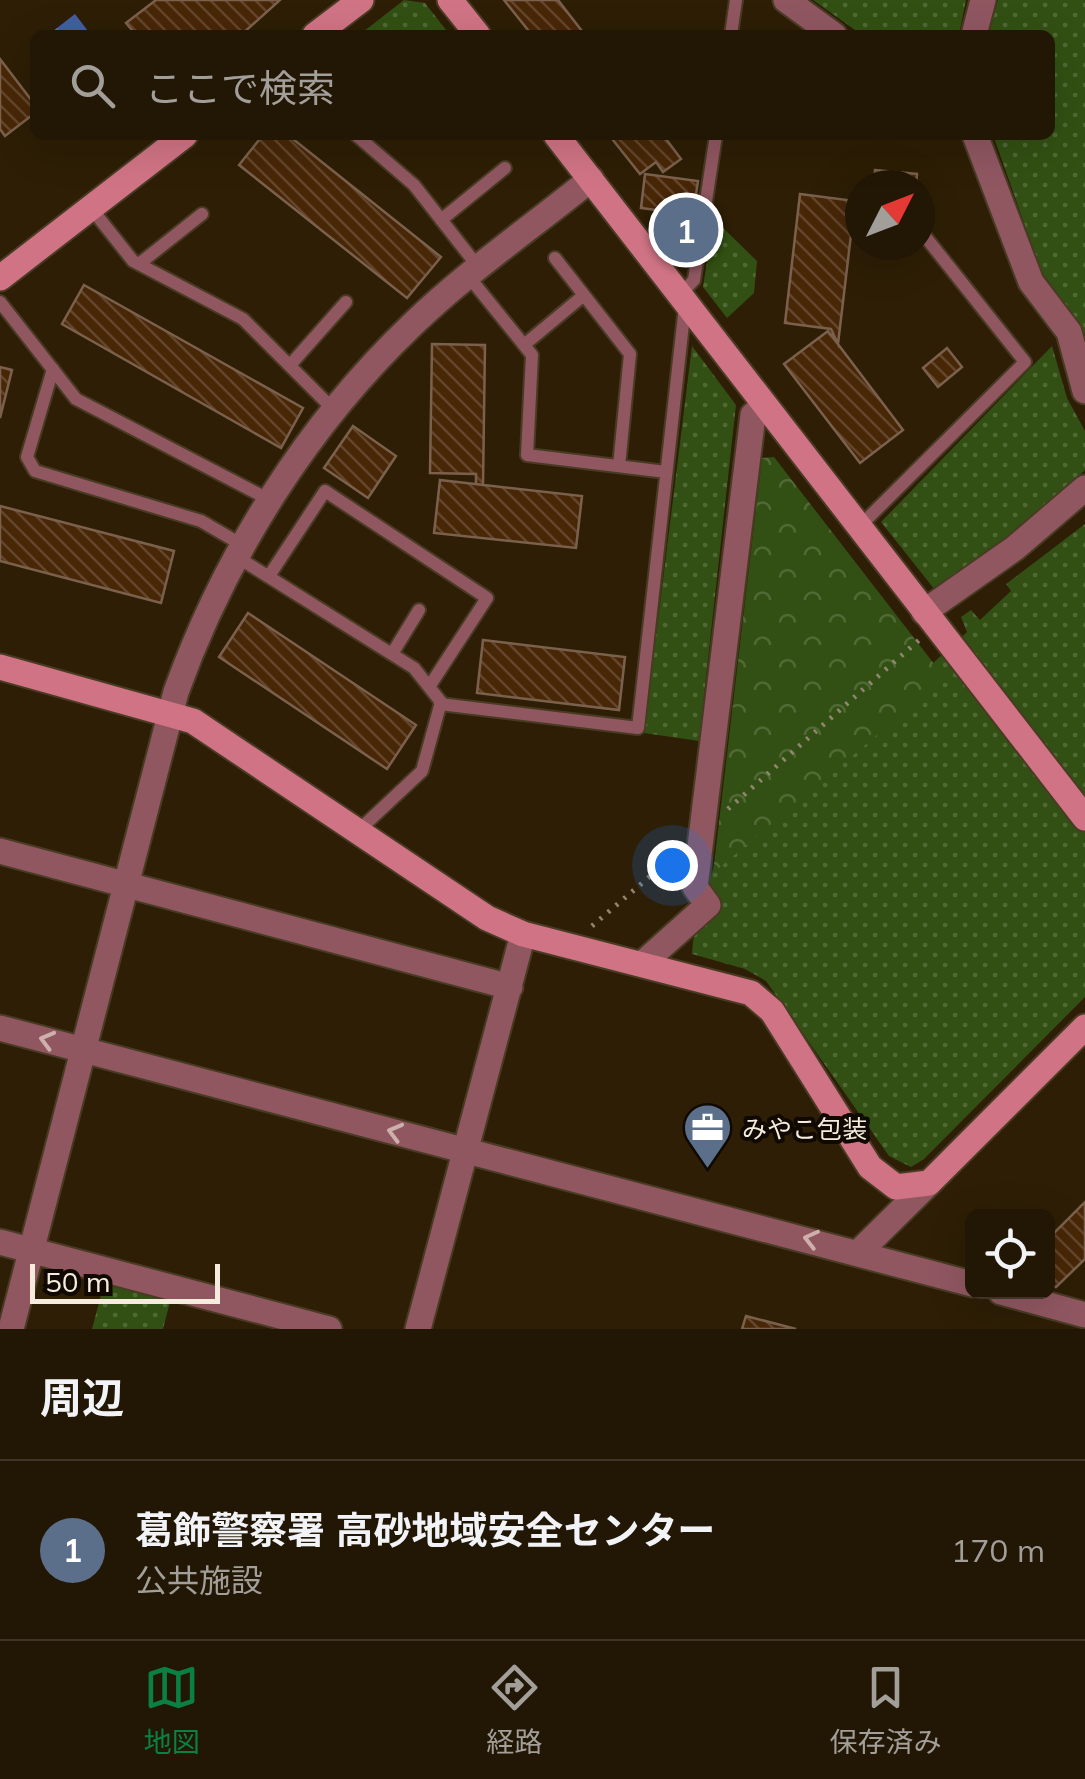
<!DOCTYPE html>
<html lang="ja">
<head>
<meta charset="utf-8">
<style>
  :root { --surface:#221604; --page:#2e2313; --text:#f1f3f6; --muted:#a29f9a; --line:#3f3526; --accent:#0b8043 }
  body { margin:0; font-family:Mulish,"Noto Sans JP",sans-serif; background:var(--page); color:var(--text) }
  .controls { position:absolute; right:30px; bottom:30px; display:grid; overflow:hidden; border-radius:15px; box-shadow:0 10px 40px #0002 }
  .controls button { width:90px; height:90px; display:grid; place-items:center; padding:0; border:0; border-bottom:2px solid var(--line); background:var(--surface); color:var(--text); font:50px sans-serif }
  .compass { position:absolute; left:845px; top:170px; width:90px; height:90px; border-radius:50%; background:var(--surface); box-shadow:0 10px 40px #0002; rotate:48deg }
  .scale { position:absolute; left:30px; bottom:25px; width:190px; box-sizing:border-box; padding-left:10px; border:5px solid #f6ecdd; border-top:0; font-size:28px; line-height:35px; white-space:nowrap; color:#f6ecdd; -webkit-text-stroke:8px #100902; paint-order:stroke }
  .you { position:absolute; left:672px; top:865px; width:35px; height:35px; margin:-25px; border:8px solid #fff; border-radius:50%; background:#1a73e8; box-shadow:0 0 0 15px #1a73e833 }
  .badge { display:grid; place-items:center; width:65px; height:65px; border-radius:50%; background:var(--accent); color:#fff; font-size:32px; font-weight:700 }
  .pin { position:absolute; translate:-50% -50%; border:5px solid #fff; box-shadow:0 2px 10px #0006 }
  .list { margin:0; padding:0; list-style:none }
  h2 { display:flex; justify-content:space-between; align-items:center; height:130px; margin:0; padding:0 40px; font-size:42px }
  h2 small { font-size:32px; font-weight:400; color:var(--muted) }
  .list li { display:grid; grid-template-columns:65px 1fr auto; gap:30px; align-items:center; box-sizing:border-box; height:180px; padding:0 40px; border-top:2px solid var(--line) }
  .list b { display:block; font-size:38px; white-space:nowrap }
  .list p { margin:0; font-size:32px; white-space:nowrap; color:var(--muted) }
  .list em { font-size:32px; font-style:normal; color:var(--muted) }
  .icon { flex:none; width:55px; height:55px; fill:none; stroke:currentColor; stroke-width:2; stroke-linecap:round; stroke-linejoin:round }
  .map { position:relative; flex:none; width:1085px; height:1329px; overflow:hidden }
  .search { position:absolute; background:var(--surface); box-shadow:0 10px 40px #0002; left:30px; right:30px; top:30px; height:110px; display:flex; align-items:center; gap:25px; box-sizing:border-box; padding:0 35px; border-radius:15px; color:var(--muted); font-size:38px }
  .sheet { height:310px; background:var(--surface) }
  nav { display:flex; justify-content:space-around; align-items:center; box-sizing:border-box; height:140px; border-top:2px solid var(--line); background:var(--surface); font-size:28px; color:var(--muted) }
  nav a { display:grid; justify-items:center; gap:5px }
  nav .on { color:var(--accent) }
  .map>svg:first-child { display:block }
</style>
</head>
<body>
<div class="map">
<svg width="1085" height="1329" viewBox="0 0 1085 1329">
  <defs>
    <pattern id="grass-dots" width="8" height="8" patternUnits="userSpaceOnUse" patternTransform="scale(2.5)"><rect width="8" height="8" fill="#325013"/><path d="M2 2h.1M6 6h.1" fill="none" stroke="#506935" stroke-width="1.8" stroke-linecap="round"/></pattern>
    <pattern id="park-crowns" width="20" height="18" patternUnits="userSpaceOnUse" patternTransform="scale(2.5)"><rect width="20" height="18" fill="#325013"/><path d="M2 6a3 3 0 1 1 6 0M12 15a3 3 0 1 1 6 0" fill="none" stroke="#506935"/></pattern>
    <pattern id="water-ripples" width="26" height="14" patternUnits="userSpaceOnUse" patternTransform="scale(2.5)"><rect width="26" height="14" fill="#435fa0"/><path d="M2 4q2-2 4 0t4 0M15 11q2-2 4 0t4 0" fill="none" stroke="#5f76ad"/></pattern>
    <pattern id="building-back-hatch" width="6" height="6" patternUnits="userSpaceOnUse" patternTransform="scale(2.5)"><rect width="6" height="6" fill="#482707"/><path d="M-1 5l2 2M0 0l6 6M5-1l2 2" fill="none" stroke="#63462b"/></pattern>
  </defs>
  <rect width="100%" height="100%" fill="#2d1e05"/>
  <path fill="url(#grass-dots)" d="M404,0L425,3L450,35H359Z
    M813,0H966L959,35H862Z
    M998,0H1085V335L1041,271L993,135H1050V35H988Z
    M719,224L757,261L754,293L727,318L703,287L712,229Z
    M692,346L736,405L699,741L644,733Z
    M1052,346L1067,398L1085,431V470L1026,524L935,590L881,522Z
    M1085,524V997L924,1159L911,1167L889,1156L766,981L745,969L692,954L693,941L715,862L967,632L961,617L971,610L980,620L1011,591L1006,584Z
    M105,1280L171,1298L163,1329H92Z"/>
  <path fill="url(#park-crowns)" d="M774,457L945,678L713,873L762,458Z"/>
  <path fill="url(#water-ripples)" d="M75,14L91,35H48Z"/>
  <path fill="url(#building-back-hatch)" stroke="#7b614d" stroke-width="2.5" d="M156,0H280L241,35H136L126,23Z
    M504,0H558L585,35H532Z
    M0,59L35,105V113L5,136L0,129Z
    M263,135H288L441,257L407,298L239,165Z
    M609,135H663L681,159L663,172L656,162L640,174Z
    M875,170L917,174L916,185H874Z
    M645,174L698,181L693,215L641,208Z
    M800,194L855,201L838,344L831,329L785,323Z
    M682,220L693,222L690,238L679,236Z
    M84,285L303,408L281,448L62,324Z
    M828,331L903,430L860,463L784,364Z
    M432,344L485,345L483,485L476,484V474L430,473Z
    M947,348L962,367L938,387L923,368Z
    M0,367L12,370L0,418Z
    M353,426L396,456L368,498L324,468Z
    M440,480L582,496L576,548L434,533Z
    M0,506L174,551L161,603L0,561Z
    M248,613L416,725L387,769L219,657Z
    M483,640L625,657L619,710L477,693Z
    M1085,1202V1259L1056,1287L1048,1285V1239Z
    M746,1316L796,1329H742Z"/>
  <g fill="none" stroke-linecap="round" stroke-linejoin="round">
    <defs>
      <path id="lane" d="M731,35L736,0
        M356,135L414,185L479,268
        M91,208L133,261L243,319L335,411
        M441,220L505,168
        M555,258L630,354L619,466
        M139,264L202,214
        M469,277L532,355L527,455L666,472
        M680,295L694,280L716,135
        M0,302L76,399L270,500
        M524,345L584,295
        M291,364L346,302
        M53,369L27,457L35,471L201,521L244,546
        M859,527L1025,362L920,230
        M237,557L414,668L441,702L422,771L358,831
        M269,576L325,491L487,598L429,687
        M392,654L419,610
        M440,704L638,728L685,306"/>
      <path id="street" d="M786,0L834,35
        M974,35L983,0
        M975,135L1031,282L1069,332L1085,391
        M924,612L1015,548L1085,488
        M0,851L510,987
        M642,964L708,905L695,887L753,415L764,406
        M0,1028L972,1284
        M0,1242L329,1329
        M859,1252L929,1183
        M1001,1292L1085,1315
        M11,1329L176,692C225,555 308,424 413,324C468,271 532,227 591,179
        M418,1329L523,934"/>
      <path id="secondary" d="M450,0L478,35
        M315,35L361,0
        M556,135L1085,818
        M0,278L185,135
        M0,667L193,721L487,918L523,934L751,993L772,1011L870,1167L896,1187L929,1183L1085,1027"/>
    </defs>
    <use href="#lane" stroke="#493b23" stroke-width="16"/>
    <use href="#street" stroke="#493b23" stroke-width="29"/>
    <use href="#secondary" stroke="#493b23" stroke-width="29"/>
    <path stroke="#918571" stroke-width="5" stroke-dasharray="2.5 8" stroke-linecap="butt" d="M728,809L919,640
      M592,926L675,855"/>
    <use href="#lane" stroke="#905761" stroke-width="12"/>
    <use href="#street" stroke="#905761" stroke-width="25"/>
    <use href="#secondary" stroke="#d07485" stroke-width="25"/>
  </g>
  <defs><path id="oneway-chevron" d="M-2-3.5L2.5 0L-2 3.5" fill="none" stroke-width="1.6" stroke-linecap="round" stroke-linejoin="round" transform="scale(2.5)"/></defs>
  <g stroke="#cdb0ab">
    <use href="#oneway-chevron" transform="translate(47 1040) rotate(-165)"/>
    <use href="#oneway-chevron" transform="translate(395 1132) rotate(-165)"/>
    <use href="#oneway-chevron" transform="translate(811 1239) rotate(-166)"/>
  </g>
  <defs>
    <symbol id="office-pin" viewBox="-11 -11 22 30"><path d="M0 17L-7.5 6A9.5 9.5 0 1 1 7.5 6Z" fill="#5c6f8a" stroke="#100902"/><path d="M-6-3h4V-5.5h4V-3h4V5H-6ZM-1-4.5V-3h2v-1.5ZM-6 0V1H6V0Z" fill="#fff"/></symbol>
  </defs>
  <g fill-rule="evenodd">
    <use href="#office-pin" x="680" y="1100" width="55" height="75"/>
  </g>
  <g text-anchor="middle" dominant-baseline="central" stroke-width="8" stroke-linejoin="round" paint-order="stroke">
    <g font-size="25" fill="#f6ecdd" stroke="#100902" text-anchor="start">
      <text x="742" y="1128">みやこ包装</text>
    </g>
  </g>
</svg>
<div class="controls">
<button><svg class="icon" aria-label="locate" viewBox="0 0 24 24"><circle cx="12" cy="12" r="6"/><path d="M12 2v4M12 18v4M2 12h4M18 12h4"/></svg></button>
</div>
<svg class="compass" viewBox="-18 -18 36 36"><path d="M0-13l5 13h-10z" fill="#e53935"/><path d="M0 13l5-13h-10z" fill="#a29f9a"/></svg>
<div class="scale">50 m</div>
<div class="you"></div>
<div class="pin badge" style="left:686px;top:230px;background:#5c6f8a">1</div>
<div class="search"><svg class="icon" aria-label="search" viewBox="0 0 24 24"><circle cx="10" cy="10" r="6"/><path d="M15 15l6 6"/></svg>ここで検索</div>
</div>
<section class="sheet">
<h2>周辺<small></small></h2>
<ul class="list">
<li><span class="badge" style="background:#5c6f8a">1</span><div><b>葛飾警察署 高砂地域安全センター</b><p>公共施設</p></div><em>170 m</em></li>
</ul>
</section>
<nav>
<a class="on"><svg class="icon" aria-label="map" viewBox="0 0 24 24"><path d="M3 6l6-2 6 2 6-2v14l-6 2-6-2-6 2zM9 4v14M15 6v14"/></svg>地図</a>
<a><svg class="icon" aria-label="directions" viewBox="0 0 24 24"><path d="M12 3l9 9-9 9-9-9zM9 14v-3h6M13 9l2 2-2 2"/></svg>経路</a>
<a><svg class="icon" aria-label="saved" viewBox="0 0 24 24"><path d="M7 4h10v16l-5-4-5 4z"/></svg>保存済み</a>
</nav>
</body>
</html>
